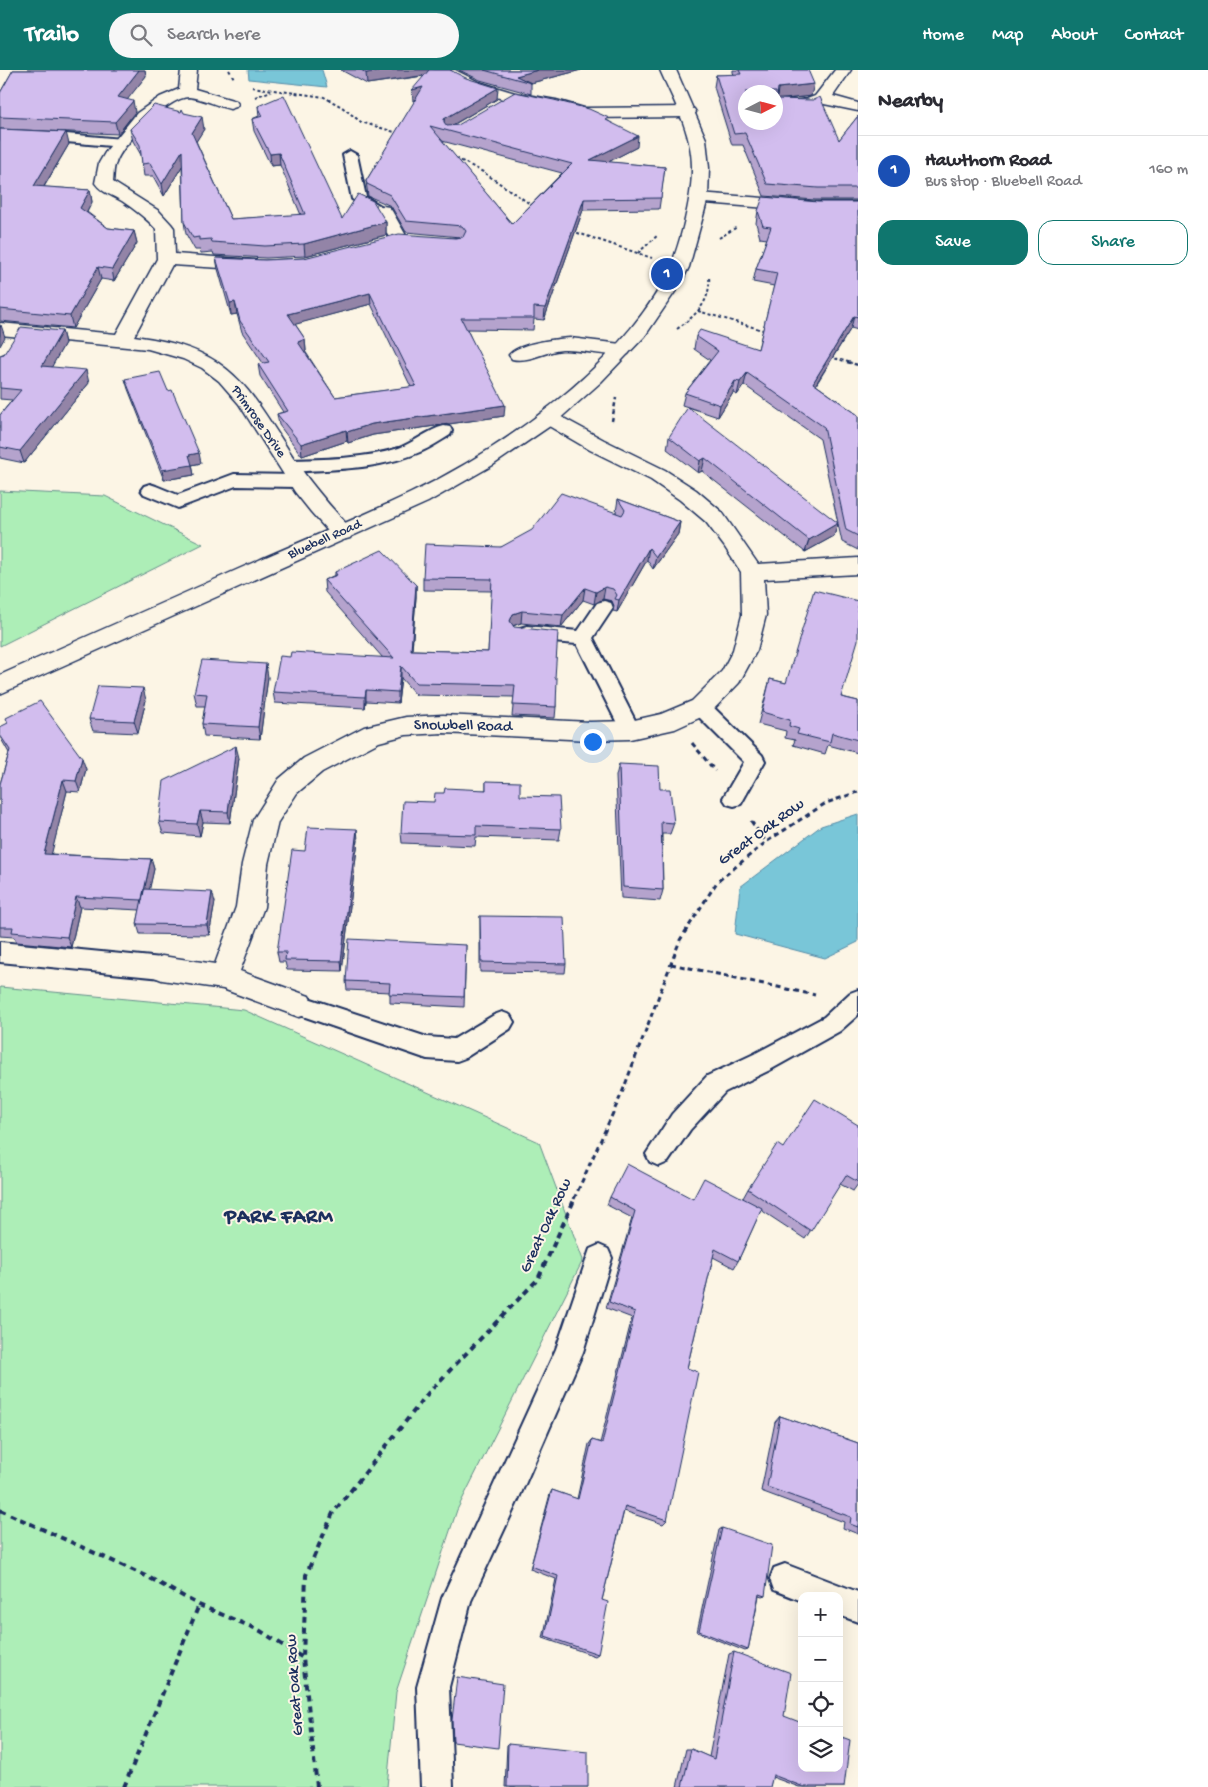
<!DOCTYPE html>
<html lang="en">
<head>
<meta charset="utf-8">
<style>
  :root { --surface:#fff; --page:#f7f7f7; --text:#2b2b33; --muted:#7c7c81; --line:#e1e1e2; --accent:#0f766e }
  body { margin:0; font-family:"Gochi Hand",sans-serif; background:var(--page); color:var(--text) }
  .controls { position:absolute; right:15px; bottom:15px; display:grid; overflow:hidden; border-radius:10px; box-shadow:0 5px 20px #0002 }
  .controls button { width:45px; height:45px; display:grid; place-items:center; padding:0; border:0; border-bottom:1px solid var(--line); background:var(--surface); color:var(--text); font:25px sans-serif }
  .compass { position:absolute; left:738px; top:15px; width:45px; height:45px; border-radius:50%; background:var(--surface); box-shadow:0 5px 20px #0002; rotate:84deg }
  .you { position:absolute; left:592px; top:671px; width:18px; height:18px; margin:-12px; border:4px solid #fff; border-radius:50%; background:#1a73e8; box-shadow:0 0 0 8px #1a73e833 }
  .badge { display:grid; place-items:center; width:32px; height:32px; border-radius:50%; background:var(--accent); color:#fff; font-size:16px; font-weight:700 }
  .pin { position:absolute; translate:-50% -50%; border:2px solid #fff; box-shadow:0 1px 5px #0006 }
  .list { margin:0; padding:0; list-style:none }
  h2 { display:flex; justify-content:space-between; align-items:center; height:65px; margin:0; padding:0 20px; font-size:21px }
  h2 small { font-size:16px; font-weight:400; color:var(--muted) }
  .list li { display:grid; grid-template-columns:32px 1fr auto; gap:15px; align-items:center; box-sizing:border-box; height:70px; padding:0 20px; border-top:1px solid var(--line) }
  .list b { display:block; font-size:19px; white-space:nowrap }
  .list p { margin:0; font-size:16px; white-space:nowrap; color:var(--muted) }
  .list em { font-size:16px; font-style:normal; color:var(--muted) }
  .actions { display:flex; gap:10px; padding:15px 20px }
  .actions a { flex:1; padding:11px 0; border:1px solid var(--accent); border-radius:15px; text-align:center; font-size:18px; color:var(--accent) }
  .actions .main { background:var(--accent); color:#fff }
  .icon { flex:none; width:28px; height:28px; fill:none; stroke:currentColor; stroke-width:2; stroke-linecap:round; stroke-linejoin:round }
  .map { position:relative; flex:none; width:858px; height:1717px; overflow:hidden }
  header { display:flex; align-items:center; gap:30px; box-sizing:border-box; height:70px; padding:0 25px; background:var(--accent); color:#fff }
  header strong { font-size:24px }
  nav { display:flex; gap:28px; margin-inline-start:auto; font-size:18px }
  .search { width:350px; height:45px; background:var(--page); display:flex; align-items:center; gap:12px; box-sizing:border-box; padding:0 18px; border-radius:28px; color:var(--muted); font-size:19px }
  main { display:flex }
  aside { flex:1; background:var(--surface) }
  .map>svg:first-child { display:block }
</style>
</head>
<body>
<header>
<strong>Trailo</strong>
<div class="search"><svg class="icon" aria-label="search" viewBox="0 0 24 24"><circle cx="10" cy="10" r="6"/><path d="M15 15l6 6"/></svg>Search here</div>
<nav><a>Home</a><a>Map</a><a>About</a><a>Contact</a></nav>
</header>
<main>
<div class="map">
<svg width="858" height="1717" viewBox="0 0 858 1717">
  <rect width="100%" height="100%" fill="#fcf5e5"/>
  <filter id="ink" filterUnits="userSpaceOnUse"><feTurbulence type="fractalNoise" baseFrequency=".02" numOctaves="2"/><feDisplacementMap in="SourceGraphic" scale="10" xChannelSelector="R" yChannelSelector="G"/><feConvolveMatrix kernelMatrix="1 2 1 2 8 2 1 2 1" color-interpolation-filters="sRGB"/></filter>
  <g filter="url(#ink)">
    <path fill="#adeeb7" stroke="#648e8a" d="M0,421L105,426L203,474L0,576Z
      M0,917L244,940L539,1072L583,1190L457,1440L396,1622L387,1717H0Z"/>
    <path fill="#79c6d8" stroke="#538aa7" d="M248,0H322L327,17L249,9Z
      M858,744V872L825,888L735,864L740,817L821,756Z"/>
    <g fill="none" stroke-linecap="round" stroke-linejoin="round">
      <defs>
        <path id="service" d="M0,61L44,62L122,69L129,73L122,77L44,70L0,69Z
          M350,81L357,85L366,127L387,140L385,143H375L352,129L343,85Z
          M444,356L450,357L452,361L450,365C440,371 430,378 420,382C379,400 332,399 289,402L283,400L280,396L283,392L289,390C326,389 364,389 399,378C415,372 428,360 444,356Z
          M234,404L298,405L304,407L307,411L304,415L298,417L236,416L178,438L144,424L141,420L144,416L150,414L156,416L178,425Z
          M604,531L611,533L613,538L593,568L640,660L637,665L630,668L623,665L577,574L527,570L520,568L517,563L520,558L527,556L578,561L597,533Z
          M701,630L708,632L762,685L765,691L741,734L734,736L727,734L723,728L744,692L694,642L691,637L694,632Z
          M0,872L162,888L170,891L173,898L170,905L162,908L0,892Z
          M858,920V945L840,961L770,1000L725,1022L690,1060L668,1092L659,1096L650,1092L646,1084L672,1044L707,1006L754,984L824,947L850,923Z
          M299,925L427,967L454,969L494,945L502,942L510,945L514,952L510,959L465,988L457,991L427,989L291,942L287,935L291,928Z
          M599,1175L608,1179L612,1188L583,1282L519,1428L471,1531L449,1617L453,1717H421L417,1617L442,1528L556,1279L590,1179Z
          M785,1494L858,1522V1552L839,1545V1526H802V1531L774,1520L770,1509L774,1498Z"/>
        <path id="minor" d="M181,0H197L195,19L236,31L238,34L236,37L230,39C217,36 202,28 189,27C168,27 122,74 116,93C113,98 114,106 113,112L159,141L171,154L174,158L175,184L254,190L260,191L263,195L260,199L254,200L172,195L134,266C236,279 247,318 299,396C314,418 332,438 350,458L353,463L350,468L342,470L334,468L311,442L295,422L239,334L219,311L202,298L183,289L148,279L0,265V253L116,264L157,189L156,159C146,148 134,139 122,131C112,125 102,123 95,113L99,93L106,81L137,43L160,27L179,19Z
          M435,0H455L479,12L515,23L556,30L584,38L688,37L694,39L696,42L694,45L688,47L583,48L554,39L506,30L467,18L438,3Z
          M835,0H851L833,26L858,33V41L824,34L807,39H778L776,36L778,33L807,29L815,26Z
          M699,123L815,132H858V142H815L693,132L690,128L693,124Z
          M383,136L389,137L392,141L408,169L405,173L399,174L393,173L390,169L374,141L377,137Z
          M570,268L621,274L628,276L631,280L628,284C611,288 582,279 562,280C545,281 528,293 512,289L509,285C518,273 555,269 570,268Z
          M549,342L556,344L604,370L665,400L696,420L722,442L758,494L858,488V504L764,509L766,545L757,580L739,613L710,643L675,659L630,669L590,670L443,663L406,665L379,672L322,702L297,723L278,752L268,794L264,837L240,901L309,926L313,935L309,944L299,947L223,919L162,910L152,906L148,898L152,890L162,886L215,894L236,837L242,794L253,750L279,709L304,688L364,657L406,647L443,645L590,652L630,651L661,644L692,631L722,601L733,580L742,545L741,502L724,476L706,452L680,430L651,410L590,380L542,352L539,348L542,344Z"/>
        <path id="tertiary" d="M660,0H676L706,69L709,98L708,128L689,197L681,213L645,266L601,312L556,352L493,395L428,432L0,624V605C86,567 172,528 259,490C309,468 361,447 411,423C503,378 612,302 663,212C678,186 692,129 692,100C693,64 674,32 660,0Z"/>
      </defs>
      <use href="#service" stroke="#1b2f5e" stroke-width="4"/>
      <use href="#minor" stroke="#1b2f5e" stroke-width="3"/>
      <use href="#tertiary" stroke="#1b2f5e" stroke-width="3"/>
      <path stroke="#1b2f5e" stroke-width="2" stroke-dasharray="3 2.5" stroke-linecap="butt" d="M229,0L234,8
        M252,17L324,27L342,37L361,52L398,63
        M255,27L271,21
        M456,88L483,102L533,136
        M572,161L652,188
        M719,168L737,157
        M638,183L658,165
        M698,241L766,261
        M677,259C697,244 711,232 709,206
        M830,287L852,293"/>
      <path stroke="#1b2f5e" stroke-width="2.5" stroke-dasharray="4 3" stroke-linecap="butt" d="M847,292L858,295
        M612,351L616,328"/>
      <path stroke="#1b2f5e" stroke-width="3" stroke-dasharray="5 4" stroke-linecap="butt" d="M692,673L715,701
        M751,751L766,772
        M671,894L815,925
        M574,1129L622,1023L680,870L717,812L766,772L826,733L858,722"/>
      <path stroke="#1b2f5e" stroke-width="4" stroke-dasharray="6 5" stroke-linecap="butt" d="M0,1440L148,1507L199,1535L259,1560L303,1588
        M124,1717L199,1535
        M317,1717L303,1588L306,1505L333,1443L429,1322L538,1209L575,1128"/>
      <use href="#service" fill="#fcf5e5" fill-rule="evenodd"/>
      <use href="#minor" fill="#fcf5e5" fill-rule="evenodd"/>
      <use href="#tertiary" fill="#fcf5e5" fill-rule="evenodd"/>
    </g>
    <path fill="#b5a3cd" stroke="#1b2f5e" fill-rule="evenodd" d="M13,0H145L146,6L127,29L135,42L118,64L0,59V23Z
      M341,0H450L497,29L453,55L609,51L637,77L608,92L665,97L659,139L583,140L544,250L534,249L533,260L467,259L504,346L373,365L348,373L347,371L302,386L279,355L277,344L283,342L260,306L258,294L263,293L242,262L237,244L231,245L218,199L216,188L265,190L304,188L460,167L406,162L391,136L368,126L366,111L415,31H413L424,6L367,14ZM442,71L562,103L512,154ZM371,234L411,317L335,327L305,281H306L305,269L295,254Z
      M459,0H581L531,13V24L480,10Z
      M733,0H808L811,26L781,30L839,70L858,46V130H815L764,126L743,75H732L714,17L716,5H734L733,2Z
      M258,36L342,149L386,152V165L305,186L266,188L214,185L213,182L201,183L200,180H195L186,164L184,152L182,96L164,126L153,106H144L141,85L133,71L130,59L184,43L204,59L196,71L231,149L301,145L280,95L271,96L254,61L252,49L259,46Z
      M0,59L69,74L44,117L90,120L92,132L87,142L108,158L134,161L137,173L114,211L101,209L73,258L0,251Z
      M818,132H858V260L851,258L816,315L858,345V480L842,472L838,454L834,466L805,482L702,401L698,403L667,379L669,367L838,453L820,369L744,315L737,325L733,323L718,347L682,335L685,323L710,290L694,279L696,266L758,279L774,216L753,212L756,199L767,169L760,168L756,153L758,141Z
      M62,261L65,273L51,297L89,313L24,393L0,388V345L12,330L0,329V285Z
      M125,309L201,393L192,395L194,405L164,410L128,319Z
      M618,429L680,452L678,464L653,499L647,490L617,542L613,541L614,536L612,531L603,529L594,534L583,530L561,557L521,553L513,556L555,608L556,637L555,648L512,646L514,627L416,625L401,608L398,633L366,631L365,638L275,633L273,622L290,587L383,588L325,522L324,510L335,505V502L416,515V527L412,580L488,582L492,521L423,520V508L501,477L617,444L616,442Z
      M268,607L260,669L204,666L202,654L205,636H197L194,623Z
      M770,609L858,631V683L828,675L825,684L793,675L795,670L785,668L786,661L758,654Z
      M146,630L138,663L93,661L89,649Z
      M0,657L86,699L80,722L67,721L51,784L151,789L154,799L149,820L215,832L209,865L140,864L137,854L140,840L80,837L71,877L17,872L14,867L0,866V714L9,683L0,667Z
      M239,688L230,753L203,752L200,766L163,763L159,752Z
      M619,694L674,753L670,764H662L663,820L660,831L621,828L616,706Z
      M486,711L520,726L561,759L559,770L476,767L475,776L402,773L401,763L444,723L486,720Z
      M358,770L342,901L287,900L285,892H279L277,882L305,781Z
      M480,846L566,894L565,903L480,902Z
      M466,875L464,937L390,933V922L347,920L346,911Z
      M858,1055V1114L853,1121L840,1114L805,1169L761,1140L738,1191L734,1198L713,1187L687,1298L667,1450L663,1454L624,1441L602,1530L598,1584L595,1586L543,1568L556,1509L530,1499L550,1424L552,1420L577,1429L589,1374L592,1370L600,1373L632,1248L606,1238L632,1148L607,1135L610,1127L693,1129L743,1128L748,1119L783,1078Z
      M780,1346L858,1373V1464L843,1458L844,1452L761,1421L775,1352Z
      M722,1458L765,1526L762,1527L759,1526L748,1580L745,1581L697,1562L719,1460Z
      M734,1582L784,1646L844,1717H799L772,1707L770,1717H677L686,1679H691L709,1687L729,1584Z
      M508,1674L588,1717H505L507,1675Z"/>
    <path fill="#9384a7" stroke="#1b2f5e" d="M139,0H145L146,6L120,39L118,27Z
      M387,0H434V4L367,14L366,3Z
      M538,0H581L531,13L516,6Z
      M814,14L811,26L776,30L778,18Z
      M423,17V28L413,31L412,20Z
      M498,18L497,29L444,60V49Z
      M133,31L135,42L118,64L115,52Z
      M202,47L204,59L194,75L192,63Z
      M66,62L69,74L37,128L34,116Z
      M638,66L637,77L589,102L590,90Z
      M182,81L184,93L164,126L162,114Z
      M279,83L280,95L271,96L270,84Z
      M90,120L92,132L83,150L80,138Z
      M584,129L583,140L544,250L545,238Z
      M386,152V165L305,186L304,174Z
      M134,161L137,173L114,211L112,199Z
      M98,197L101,209L73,258L70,246Z
      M370,223L371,234L289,256L288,244Z
      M235,232L237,244L231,245L230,233Z
      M854,246L851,258L809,325L813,313Z
      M1,255L5,267L0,276V258Z
      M62,261L65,273L45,309L42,296Z
      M305,269L306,281L299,283L298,272Z
      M86,300L89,313L24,393L20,381Z
      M747,303L744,315L737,325L740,312Z
      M735,311L733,323L718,347L720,335Z
      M505,335L504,346L373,365L348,373L347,362L372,354Z
      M346,360L347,371L302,386L301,374Z
      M199,383L201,393L192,395L194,405L164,410L162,400L189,385Z
      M705,388L702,401L698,403L700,391Z
      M680,452L678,464L653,499L656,487Z
      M838,453L834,466L805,482L809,470Z
      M649,478L647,490L617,542L619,530Z
      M416,515V527L411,592V580Z
      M605,517L603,529L594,534L596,522Z
      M585,518L583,530L561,557L563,545Z
      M522,541L521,553L512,556L510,551L513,544Z
      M266,594L268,607L260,669L258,657Z
      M401,596V608L398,633V622Z
      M143,618L146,630L138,663L134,651Z
      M366,620V631L365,638V627Z
      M236,676L239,688L230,753L228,742Z
      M82,688L86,699L80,722L76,711Z
      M63,710L67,721L49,794L44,784Z
      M200,741L203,752L200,766L197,754Z
      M357,759L358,770L342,901L341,891Z
      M151,789L154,799L145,840L142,830Z
      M212,822L215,832L209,865L207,855Z
      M76,827L80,837L71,877L67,867Z"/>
    <path fill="#d2bdee" stroke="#1b2f5e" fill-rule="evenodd" d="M13,0H139L118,27L133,31L115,52L0,47V23Z
      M361,0H387L366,3Z
      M429,0H450L466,8L498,18L444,49V52L447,56L458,55L515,22L554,30L589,39L609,48L606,50L638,66L590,90L665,97L661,128L584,129L545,238L534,237V248H461L505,335L372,354L347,362L346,360L301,374L277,344L288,341L258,294L269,292L240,251L235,232L230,233L216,188L265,190L304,188L399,164L455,168L463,167L466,161L462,156L406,151L390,125L367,114L366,111L423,17L412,20ZM430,56L572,94L512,154ZM370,223L416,316L335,327L298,272L305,269L288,244Z
      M484,0H538L516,6L531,13Z
      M739,0H808L814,14L778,18L777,29L813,30L820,27L839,70L858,46V118H818L767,114L745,63L734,64L716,5L741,4ZM746,22H776V52H746Z
      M284,25L342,149L358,124L373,131L386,152L304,174L265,176L212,172L211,169L199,170V167L193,168L184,152L182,81L162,114L150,93L142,94L140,75L130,59L154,35L181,42L182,39L184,43L202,47L192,63L231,149L305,144L279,83L270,84L252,49L263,46L258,36Z
      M0,59L66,62L34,116L90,120L80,138L108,158L134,161L112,199L98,197L70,246L0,239Z
      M763,127L818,132H858V247L854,246L813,313L858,345V466L846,460L824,357L747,303L740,312L735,311L720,335L685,323L718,281L696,266L700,260L758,279L777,203L756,199L771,157L763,156L758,141Z
      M21,257L62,261L42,296L86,300L20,381L0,377V345L21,320L0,318V285L4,284Z
      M160,302L168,321L172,320L199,383L189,385L192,395L162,400L125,309Z
      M688,337L838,453L809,470L705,388L700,391L669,367Z
      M561,423L622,445L625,440L618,429L680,452L656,487L649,478L619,530L615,529L617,525L613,519L605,517L596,522L585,518L563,545L522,541L513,544L510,551L514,557L558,562L555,608H557L556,637L513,635L515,615L416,613L401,596L398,622L366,620L365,627L273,622L280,586L290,587L291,582L394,588L324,510L337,505L335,502L382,480L416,515L411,580L488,582L492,509L423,508L425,474L501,477L532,460Z
      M814,520L858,531V570L841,627L858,631V670L832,663L830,672L797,664L799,659L789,656L790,650L762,642L770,609L786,613Z
      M202,590L266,594L258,657L202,654L207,624L194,623Z
      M98,616L143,618L134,651L89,649Z
      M40,631L82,688L76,711L63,710L44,784L151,789L142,830L76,827L67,867L12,862L13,857H0V714L10,680L0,665V657L8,653L6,648Z
      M236,676L228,742L200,741L197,754L159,752L164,711Z
      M619,694L659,696L660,719H670L674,753L661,752L663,820L623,817Z
      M486,711L520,712V726L559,727L561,759L476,756V765L401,763L403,731L434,732L435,723H444L445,718L486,720Z
      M308,757L357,759L341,891L285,890L286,882H277L292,780L305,781Z
      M144,819L212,822L207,855L137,854Z
      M480,846L564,847L566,894L481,892Z
      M349,869L466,875L464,927L389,924L390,913L346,911Z
      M815,1029L858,1055V1112L846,1105L811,1161L748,1119L777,1074L783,1078Z
      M627,1094L693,1129L704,1108L762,1138L738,1191L715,1179L687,1298L698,1302L667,1450L625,1436L602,1530L608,1532L598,1584L545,1566L558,1506L531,1496L552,1420L578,1429L592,1370L602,1373L635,1242L609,1232L635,1141L610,1127Z
      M780,1346L858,1373V1457L850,1454L851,1447L767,1417Z
      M722,1458L772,1475L765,1526L759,1524L748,1580L699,1561Z
      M734,1582L791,1603L784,1646L802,1653V1698H839V1666L850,1670L844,1717H804L773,1705L770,1717H682L691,1679L714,1689Z
      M457,1607L503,1614L498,1678L453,1672L452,1650Z
      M508,1674L588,1682V1717H507Z"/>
  </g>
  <g text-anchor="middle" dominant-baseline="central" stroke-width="4" stroke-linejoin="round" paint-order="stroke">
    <g font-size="14" fill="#1b2f5e" stroke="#fcf5e5">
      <text transform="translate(258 352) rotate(55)">Primrose Drive</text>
      <text transform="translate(325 470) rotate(-24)">Bluebell Road</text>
    </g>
    <g font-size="16" fill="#1b2f5e" stroke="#fcf5e5">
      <text transform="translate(463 657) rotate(1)">Snowbell Road</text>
      <text transform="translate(762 763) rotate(-36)">Great Oak Row</text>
      <text transform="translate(547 1156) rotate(-65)">Great Oak Row</text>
      <text transform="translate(296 1615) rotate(-94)">Great Oak Row</text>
    </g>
    <g font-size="21" font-weight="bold" letter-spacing="1" fill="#1b2f5e" stroke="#fcf5e5">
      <text x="279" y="1148">PARK FARM</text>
    </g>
  </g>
</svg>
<div class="controls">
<button>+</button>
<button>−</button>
<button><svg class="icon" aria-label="locate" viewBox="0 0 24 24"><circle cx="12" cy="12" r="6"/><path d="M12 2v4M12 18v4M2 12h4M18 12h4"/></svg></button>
<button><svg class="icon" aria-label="layers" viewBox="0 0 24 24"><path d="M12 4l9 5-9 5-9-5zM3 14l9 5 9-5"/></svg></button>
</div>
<svg class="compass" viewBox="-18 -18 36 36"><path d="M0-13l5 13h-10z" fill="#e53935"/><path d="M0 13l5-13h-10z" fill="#7c7c81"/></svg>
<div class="you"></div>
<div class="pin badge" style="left:667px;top:204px;background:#1a4fb4">1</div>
</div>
<aside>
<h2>Nearby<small></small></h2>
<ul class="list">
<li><span class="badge" style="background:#1a4fb4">1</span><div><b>Hawthorn Road</b><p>Bus stop · Bluebell Road</p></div><em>160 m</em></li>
</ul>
<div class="actions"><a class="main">Save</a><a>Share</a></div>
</aside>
</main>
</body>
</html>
